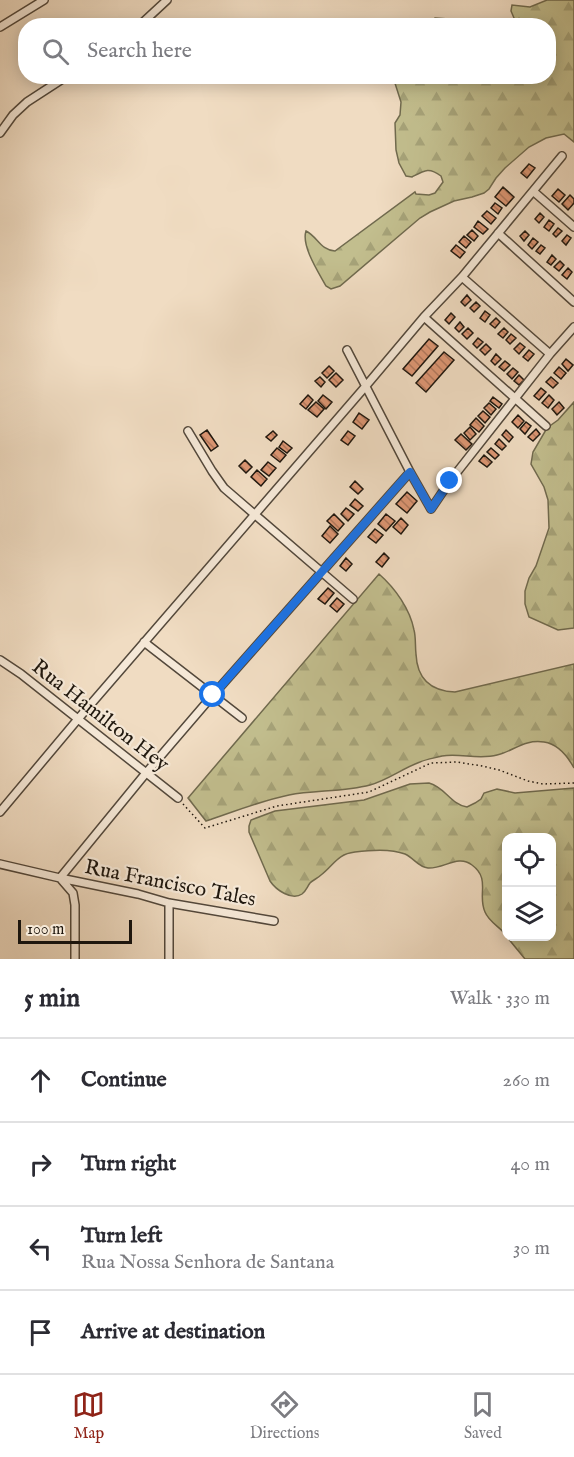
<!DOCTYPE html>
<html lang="en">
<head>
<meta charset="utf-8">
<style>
  :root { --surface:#fff; --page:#f7f7f7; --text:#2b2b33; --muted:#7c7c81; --line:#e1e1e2; --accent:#8f2418 }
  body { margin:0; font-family:"IM FELL English",serif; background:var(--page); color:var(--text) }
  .controls { position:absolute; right:18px; bottom:18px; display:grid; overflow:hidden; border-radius:12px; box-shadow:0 3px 15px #0003 }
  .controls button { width:54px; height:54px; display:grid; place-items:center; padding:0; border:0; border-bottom:2px solid var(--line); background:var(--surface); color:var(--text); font:30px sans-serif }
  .scale { position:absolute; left:18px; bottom:15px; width:114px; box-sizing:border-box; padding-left:6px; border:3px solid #1f170e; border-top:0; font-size:16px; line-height:21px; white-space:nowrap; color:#1f170e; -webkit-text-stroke:4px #f5e8d7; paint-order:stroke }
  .stop { position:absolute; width:18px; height:18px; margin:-14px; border:4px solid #1a73e8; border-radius:50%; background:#fff }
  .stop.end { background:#1a73e8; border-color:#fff; box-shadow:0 2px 6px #0008 }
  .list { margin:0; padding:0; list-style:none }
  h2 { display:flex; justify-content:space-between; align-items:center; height:78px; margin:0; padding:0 24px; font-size:26px }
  h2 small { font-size:20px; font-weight:400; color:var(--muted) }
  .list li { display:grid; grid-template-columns:39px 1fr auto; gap:18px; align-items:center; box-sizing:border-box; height:84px; padding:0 24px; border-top:2px solid var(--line) }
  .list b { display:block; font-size:22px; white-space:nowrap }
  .list p { margin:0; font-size:20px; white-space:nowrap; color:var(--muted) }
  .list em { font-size:20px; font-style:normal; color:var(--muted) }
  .icon { flex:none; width:33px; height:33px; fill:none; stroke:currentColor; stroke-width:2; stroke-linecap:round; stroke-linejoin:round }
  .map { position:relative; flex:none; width:574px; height:959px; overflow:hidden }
  .search { position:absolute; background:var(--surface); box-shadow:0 3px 15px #0003; left:18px; right:18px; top:18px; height:66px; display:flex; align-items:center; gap:15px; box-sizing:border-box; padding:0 21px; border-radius:24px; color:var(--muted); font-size:22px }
  .sheet { height:414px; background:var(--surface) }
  nav { display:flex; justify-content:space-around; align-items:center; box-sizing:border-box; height:84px; border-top:2px solid var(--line); background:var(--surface); font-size:16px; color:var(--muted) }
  nav a { display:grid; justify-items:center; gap:3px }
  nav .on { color:var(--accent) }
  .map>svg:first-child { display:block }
</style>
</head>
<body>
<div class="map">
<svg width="574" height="959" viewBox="0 0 574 959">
  <defs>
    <pattern id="forest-firs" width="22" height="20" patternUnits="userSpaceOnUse" patternTransform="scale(1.5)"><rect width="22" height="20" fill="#c2be8e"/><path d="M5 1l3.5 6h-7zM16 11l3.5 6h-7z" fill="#a6a379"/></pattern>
    <pattern id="building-back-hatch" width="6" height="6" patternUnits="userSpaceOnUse" patternTransform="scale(1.5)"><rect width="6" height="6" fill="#dd9673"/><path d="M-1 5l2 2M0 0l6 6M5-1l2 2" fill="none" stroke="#b3795d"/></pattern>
  </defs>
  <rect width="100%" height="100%" fill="#f0dcc2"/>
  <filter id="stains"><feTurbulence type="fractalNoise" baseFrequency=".00333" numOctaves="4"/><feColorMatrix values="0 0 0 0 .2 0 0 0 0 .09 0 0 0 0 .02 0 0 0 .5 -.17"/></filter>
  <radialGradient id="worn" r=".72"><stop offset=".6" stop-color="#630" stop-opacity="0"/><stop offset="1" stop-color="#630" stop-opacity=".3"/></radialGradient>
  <path fill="url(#forest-firs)" stroke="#706a4e" stroke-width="1.5" d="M547,0H574V142L564,134L546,138L529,147L505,168L496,178L489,189L484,193L472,197L454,201L430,212L420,218L340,286L331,289L326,286C319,273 301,246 306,231C318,237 320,250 335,251L415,192L416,194L429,195L435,193L443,182L441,176C429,167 425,170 412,177L406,176L399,163L396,150L395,123L400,115L401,102L393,77L548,76V26L517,25L511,11L512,5L530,7Z
    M435,18L449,19L463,25H434Z
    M574,402V628L558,630L529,617L525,604V591L529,578L536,566L549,528L548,500L544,487L531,464L533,452L547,428L558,420Z
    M379,574C395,588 410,609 414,630C416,637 415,646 416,654C417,678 430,691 455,692L574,664V768C568,757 558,744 544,742C524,739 514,751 497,755C479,760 460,753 442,756C435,758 427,759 420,762C403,768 388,780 370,785C344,792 315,790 289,795C260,801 233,812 206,821L188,798Z
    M429,783C445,787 450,804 467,807L475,803L481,799L484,793L497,789L515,793L574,788V959H525L507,937L552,936V838H506V935C500,927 489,922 485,912C477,895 491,879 472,865C458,854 444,869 428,868C418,867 414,858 405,854C390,848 370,850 355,852C337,854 334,865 321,875C318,878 313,880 310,883C307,887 306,891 302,894C292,901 276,890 270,881L249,832V826L251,820L275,811L364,800L410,784Z"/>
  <path fill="url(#building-back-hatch)" stroke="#1f170e" stroke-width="1.5" d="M529,164L535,168L527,178L521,173Z
    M503,187L514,197L506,206L495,197Z
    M558,189L565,195L559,202L552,196Z
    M570,195L574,199V203L568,210L562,204Z
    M495,203L502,208L498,214L491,208Z
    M487,211L496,218L491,224L482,216Z
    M540,213L544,217L539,223L535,219Z
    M549,220L554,224L549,231L544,227Z
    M478,221L488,229L483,234L474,227Z
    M558,228L562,231L556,237L553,234Z
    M472,230L478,236L474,241L467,235Z
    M525,231L529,235L524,241L520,236Z
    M567,235L571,238L566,245L562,241Z
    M464,236L471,242L466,248L459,242Z
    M533,238L538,242L532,249L528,245Z
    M456,245L465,252L460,258L451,251Z
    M541,245L545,248L540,254L536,251Z
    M552,255L556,259L551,265L547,262Z
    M560,261L564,265L559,271L554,267Z
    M568,268L572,272L567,279L562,275Z
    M467,295L471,300L465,306L461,302Z
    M476,302L480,306L474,312L470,308Z
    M485,311L490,315L485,322L480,318Z
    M451,313L455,317L449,324L445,320Z
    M496,318L500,322L495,328L490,324Z
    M460,322L464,327L459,332L455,328Z
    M468,328L473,333L467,339L462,334Z
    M504,328L508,332L503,338L498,334Z
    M511,334L516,338L510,344L506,340Z
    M478,338L483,342L477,348L473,344Z
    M429,339L438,346L412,376L403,369Z
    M520,343L525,347L519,354L514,349Z
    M486,344L491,349L485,355L480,350Z
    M529,350L534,354L528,361L523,357Z
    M444,352L454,360L426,392L416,383Z
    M496,354L501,359L495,365L491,361Z
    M566,359L573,365L568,371L562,364Z
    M505,361L510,365L504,371L499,367Z
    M329,366L334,371L327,378L322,373Z
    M559,367L566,373L561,379L554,373Z
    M513,368L518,372L512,379L507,374Z
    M336,373L343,380L336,387L329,380Z
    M519,375L524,380L519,385L514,381Z
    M320,377L325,382L321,387L315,381Z
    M551,377L558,383L553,388L546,382Z
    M541,388L546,392L539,400L534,396Z
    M308,395L313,400L306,409L300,404Z
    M323,395L332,402L326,409L318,401Z
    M549,395L554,400L548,408L542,403Z
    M493,397L502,404L499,408L490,401Z
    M316,402L324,409L317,417L308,410Z
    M559,402L564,408L557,415L552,409Z
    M489,403L496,409L491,415L484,408Z
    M483,411L490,417L485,423L478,416Z
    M359,413L369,420L362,429L353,422Z
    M518,415L524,421L518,428L512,422Z
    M476,418L484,426L479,432L470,425Z
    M526,422L531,426L525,434L520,429Z
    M470,427L476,434L470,440L464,433Z
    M536,429L540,434L533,441L528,437Z
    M207,430L218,446L211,451L200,435Z
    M506,430L513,437L509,442L502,435Z
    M273,431L277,435L271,441L266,437Z
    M348,431L355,436L348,445L341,440Z
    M461,434L472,444L466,450L455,440Z
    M499,439L506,446L502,450L495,444Z
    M283,441L292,448L287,453L279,447Z
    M277,448L286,455L280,462L271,455Z
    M491,448L499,455L495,459L487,452Z
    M484,455L492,462L487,467L479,461Z
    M245,460L252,467L246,473L239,466Z
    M268,462L276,468L269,476L261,470Z
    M257,470L267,479L261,486L251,477Z
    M355,481L363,489L358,494L350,487Z
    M407,492L417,501L407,513L396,504Z
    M355,499L363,506L358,511L350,505Z
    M346,508L354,514L348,521L341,514Z
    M334,514L344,524L338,531L327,521Z
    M386,514L395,521L386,531L378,524Z
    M401,518L408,525L401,534L393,527Z
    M330,526L338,534L330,543L322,536Z
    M375,529L383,535L376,543L368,537Z
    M384,553L389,558L382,567L376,562Z
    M346,558L352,564L346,571L340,566Z
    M328,588L334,593L325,604L318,599Z
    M337,598L344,604L337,612L330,606Z"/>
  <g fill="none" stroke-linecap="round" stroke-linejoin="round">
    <defs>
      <path id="minor" d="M139,26L167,0
        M0,27L44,0
        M0,133L13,115L27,102L67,76
        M533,191L574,227
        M498,233L574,302
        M462,277L550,354
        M424,317L546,426
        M347,350L410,472L431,509L450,481L550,354L574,327
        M188,431L212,471L224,488L353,599
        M144,642L242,718
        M0,660L21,674L178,798
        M0,812L78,719L365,387L424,317L462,277L562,156
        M0,864L60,878L138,894L169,903L274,921
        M60,878L146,773L213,695L410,472
        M60,878L73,893L75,905V959
        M169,959V903"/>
    </defs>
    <use href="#minor" stroke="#53483b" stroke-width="10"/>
    <path stroke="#1f170e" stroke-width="1.5" stroke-dasharray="1.5 3" stroke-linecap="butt" d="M183,804L205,828L277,806L369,792L431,763L457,762L482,766L499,770L528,781L543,784L574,783"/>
    <use href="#minor" stroke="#f5e8d7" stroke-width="7"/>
  </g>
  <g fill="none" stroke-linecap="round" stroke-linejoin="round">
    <path stroke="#1a73e8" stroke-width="8" d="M213,695L410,472L431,509L450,481"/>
  </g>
  <g text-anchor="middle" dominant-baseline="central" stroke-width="4.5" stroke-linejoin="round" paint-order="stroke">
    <g font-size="21" fill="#1f170e" stroke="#f5e8d7">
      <text transform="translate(100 716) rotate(38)">Rua Hamilton Hey</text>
      <text transform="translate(170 884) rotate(11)">Rua Francisco Tales</text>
    </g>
  </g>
  <rect width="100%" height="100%" filter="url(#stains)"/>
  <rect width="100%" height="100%" fill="url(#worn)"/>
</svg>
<div class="controls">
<button><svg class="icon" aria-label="locate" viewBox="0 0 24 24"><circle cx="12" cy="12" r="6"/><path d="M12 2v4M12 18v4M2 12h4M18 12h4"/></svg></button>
<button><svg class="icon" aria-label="layers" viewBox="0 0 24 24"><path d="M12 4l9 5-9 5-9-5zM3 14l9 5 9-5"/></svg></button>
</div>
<div class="scale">100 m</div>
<div class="stop" style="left:213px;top:695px"></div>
<div class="stop end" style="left:450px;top:481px"></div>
<div class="search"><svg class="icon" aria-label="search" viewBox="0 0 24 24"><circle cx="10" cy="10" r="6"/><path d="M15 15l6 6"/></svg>Search here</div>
</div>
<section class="sheet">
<h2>5 min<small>Walk · 330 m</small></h2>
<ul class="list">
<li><svg class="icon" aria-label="ahead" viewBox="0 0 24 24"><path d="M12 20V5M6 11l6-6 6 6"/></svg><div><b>Continue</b></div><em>260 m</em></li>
<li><svg class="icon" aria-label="right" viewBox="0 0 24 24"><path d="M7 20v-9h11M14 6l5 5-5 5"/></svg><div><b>Turn right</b></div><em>40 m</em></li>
<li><svg class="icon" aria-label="left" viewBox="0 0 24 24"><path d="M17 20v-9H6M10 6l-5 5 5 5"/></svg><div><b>Turn left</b><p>Rua Nossa Senhora de Santana</p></div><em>30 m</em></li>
<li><svg class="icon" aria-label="arrive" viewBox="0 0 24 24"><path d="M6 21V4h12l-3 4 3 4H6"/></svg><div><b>Arrive at destination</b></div></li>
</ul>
</section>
<nav>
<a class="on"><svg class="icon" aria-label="map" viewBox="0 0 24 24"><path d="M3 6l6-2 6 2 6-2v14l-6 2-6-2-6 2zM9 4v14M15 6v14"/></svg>Map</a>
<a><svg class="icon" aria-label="directions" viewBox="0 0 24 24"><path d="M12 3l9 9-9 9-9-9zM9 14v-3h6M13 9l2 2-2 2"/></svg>Directions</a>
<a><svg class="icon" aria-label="saved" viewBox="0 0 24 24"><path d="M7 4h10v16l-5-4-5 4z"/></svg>Saved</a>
</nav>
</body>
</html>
